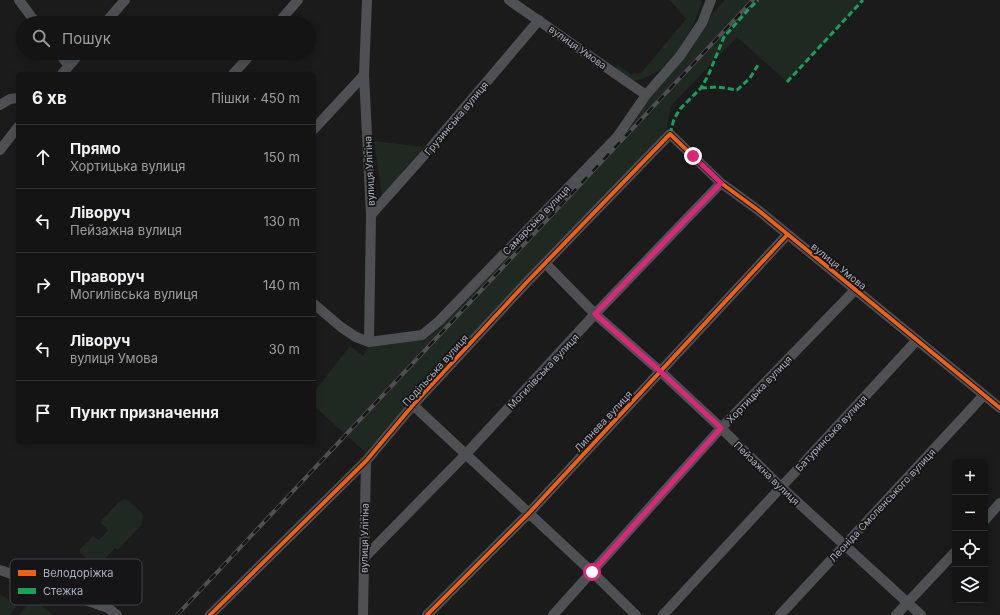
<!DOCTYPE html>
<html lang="uk">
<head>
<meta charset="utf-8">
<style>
  :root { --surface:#141414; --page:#1d1d1d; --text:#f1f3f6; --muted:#9d9ea0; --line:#333334 }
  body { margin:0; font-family:Inter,sans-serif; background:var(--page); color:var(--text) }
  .controls { position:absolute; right:12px; bottom:12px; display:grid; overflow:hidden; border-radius:6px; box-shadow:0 2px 10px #0003 }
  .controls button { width:36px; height:36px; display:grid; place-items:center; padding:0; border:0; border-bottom:1px solid var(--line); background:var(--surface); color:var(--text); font:20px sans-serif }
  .stop { position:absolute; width:12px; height:12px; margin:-9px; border:3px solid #db2777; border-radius:50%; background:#fff }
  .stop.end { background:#db2777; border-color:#fff; box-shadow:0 1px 4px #0008 }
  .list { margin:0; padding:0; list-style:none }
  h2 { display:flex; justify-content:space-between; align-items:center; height:52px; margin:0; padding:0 16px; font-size:17px }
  h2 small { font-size:13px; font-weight:400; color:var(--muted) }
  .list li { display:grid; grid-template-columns:26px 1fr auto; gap:12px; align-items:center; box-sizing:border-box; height:64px; padding:0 16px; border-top:1px solid var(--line) }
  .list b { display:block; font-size:15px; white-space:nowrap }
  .list p { margin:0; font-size:13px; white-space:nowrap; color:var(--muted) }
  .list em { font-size:13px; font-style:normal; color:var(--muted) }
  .icon { flex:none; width:22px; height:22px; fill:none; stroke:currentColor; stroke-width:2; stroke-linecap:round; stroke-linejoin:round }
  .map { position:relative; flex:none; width:1000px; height:615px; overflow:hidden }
  .search { position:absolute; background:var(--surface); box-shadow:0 2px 10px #0003; left:16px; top:16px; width:300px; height:44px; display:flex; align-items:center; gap:10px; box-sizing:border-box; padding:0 14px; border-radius:22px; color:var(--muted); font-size:15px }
  .panel { position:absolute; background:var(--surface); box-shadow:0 2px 10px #0003; left:16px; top:72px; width:300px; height:372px; border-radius:6px }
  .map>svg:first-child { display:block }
</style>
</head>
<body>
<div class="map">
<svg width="1000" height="615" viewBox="0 0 1000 615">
  <rect width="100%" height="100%" fill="#1b1b1b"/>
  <path fill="#202822" d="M670,0H702C701,6 698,12 696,18C684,45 663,79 630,81L616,69L617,64L631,74L641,73L686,19Z
    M725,0H863L787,82L737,37L671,106L666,130L365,452L314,406V392L350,346L363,356L369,346L413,341L642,108L683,59L710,17Z
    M374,141L423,147L382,196Z
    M124,499L129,501L142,513L143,518L141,525L118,550L115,548L103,561C95,562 86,559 80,553V549L93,536L99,540L108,530L100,522L119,502Z
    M0,594L17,606L10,615H0Z
    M33,599L53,615H19Z"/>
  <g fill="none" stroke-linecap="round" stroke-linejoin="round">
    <path stroke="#4f5054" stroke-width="10" d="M19,0L36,23
      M367,0L364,75L371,215L369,342
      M509,0L646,95
      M105,23L125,0
      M278,23L298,0
      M59,53L69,66
      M62,74L80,53
      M233,74L252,53
      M0,105L10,99L18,98
      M314,129L364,75
      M0,150L18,127
      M371,215L427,152L539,20
      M545,263L595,314L660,371L721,428L781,487L921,615
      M314,304L341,327L356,337L369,342L422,335L439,321L617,137L646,95L680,56L702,23L711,0
      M413,405L592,572L636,615
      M985,520L1000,503
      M364,558L466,454L595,314L721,183
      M0,570L108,608L117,615
      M210,615L366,461L413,405L527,282L670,134L721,183L758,210L1000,408
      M363,615L366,461
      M427,615L529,513L787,235
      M553,615L721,428L855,290
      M663,615L917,340
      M780,615L984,395
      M896,615L955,552"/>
    <defs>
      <path id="rail" d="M177,615L753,0"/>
    </defs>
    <use href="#rail" stroke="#4f5052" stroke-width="4"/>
    <use href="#rail" stroke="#151517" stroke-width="2.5" stroke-dasharray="8" stroke-linecap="butt"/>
    <path stroke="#1a9f57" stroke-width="3" stroke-dasharray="6 3" stroke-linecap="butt" d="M787,82L863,0
      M701,88L718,87L737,90L750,78L758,65
      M670,134L674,119L680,109L701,88L708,76L724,37L748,10L758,0"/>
    <defs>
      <path id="cycleway" d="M210,615L366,461L413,405L527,282L670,134L721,183L758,210L1000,408
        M427,615L529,513L787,235"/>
    </defs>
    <use href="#cycleway" stroke="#151517" stroke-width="6"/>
    <use href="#cycleway" stroke="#ea6118" stroke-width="4"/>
  </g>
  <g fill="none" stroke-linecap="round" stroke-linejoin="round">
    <path stroke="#db2777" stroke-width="5" d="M592,572L721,428L660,371L595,314L721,183L693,156"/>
  </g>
  <g text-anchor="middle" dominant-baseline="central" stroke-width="3.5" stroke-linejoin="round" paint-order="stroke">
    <g font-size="10" fill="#acb0bb" stroke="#151517">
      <text transform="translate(578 47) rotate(35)">вулиця Умова</text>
      <text transform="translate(456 118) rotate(-50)">Грузинська вулиця</text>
      <text transform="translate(369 171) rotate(-93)">вулиця Улітіна</text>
      <text transform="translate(536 220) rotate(-46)">Самарська вулиця</text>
      <text transform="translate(839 266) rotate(39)">вулиця Умова</text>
      <text transform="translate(435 370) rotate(-48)">Подільська вулиця</text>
      <text transform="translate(543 371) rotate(-47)">Могилівська вулиця</text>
      <text transform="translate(759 389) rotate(-46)">Хортицька вулиця</text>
      <text transform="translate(603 421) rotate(-47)">Липнева вулиця</text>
      <text transform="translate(831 433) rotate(-47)">Батуринська вулиця</text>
      <text transform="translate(767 473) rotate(44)">Пейзажна вулиця</text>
      <text transform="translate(882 505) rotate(-47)">Леоніда Смоленського вулиця</text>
      <text transform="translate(364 538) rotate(-89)">вулиця Улітіна</text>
    </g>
  </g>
  <rect x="10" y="559" width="132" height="46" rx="6" fill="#151517" stroke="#424448" stroke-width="1"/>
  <rect x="18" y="570" width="18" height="6" fill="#ea6118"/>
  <rect x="18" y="588" width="18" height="6" fill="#1a9f57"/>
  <g font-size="11" fill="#acb0bb">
    <text x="43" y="577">Велодоріжка</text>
    <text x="43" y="595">Стежка</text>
  </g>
</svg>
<div class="controls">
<button>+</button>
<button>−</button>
<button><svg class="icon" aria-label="locate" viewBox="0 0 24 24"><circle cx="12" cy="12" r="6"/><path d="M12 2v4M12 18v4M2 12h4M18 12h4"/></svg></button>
<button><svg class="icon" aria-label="layers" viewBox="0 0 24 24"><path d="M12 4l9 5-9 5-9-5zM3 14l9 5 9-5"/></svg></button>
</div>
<div class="stop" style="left:592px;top:572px"></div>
<div class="stop end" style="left:693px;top:156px"></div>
<div class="search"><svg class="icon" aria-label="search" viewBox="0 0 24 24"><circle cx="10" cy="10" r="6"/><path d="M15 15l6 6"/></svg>Пошук</div>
<section class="panel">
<h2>6 хв<small>Пішки · 450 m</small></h2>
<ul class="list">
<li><svg class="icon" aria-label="ahead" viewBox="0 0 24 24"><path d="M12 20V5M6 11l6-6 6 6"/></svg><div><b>Прямо</b><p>Хортицька вулиця</p></div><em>150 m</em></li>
<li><svg class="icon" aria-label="left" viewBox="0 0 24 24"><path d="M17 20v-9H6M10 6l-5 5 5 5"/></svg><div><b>Ліворуч</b><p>Пейзажна вулиця</p></div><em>130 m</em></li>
<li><svg class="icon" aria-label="right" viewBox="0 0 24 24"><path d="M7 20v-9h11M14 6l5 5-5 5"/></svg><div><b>Праворуч</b><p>Могилівська вулиця</p></div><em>140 m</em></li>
<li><svg class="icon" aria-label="left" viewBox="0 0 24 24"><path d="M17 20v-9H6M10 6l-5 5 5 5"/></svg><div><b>Ліворуч</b><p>вулиця Умова</p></div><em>30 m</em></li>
<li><svg class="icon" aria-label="arrive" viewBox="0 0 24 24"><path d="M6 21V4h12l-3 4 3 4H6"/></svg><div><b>Пункт призначення</b></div></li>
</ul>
</section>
</div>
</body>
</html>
